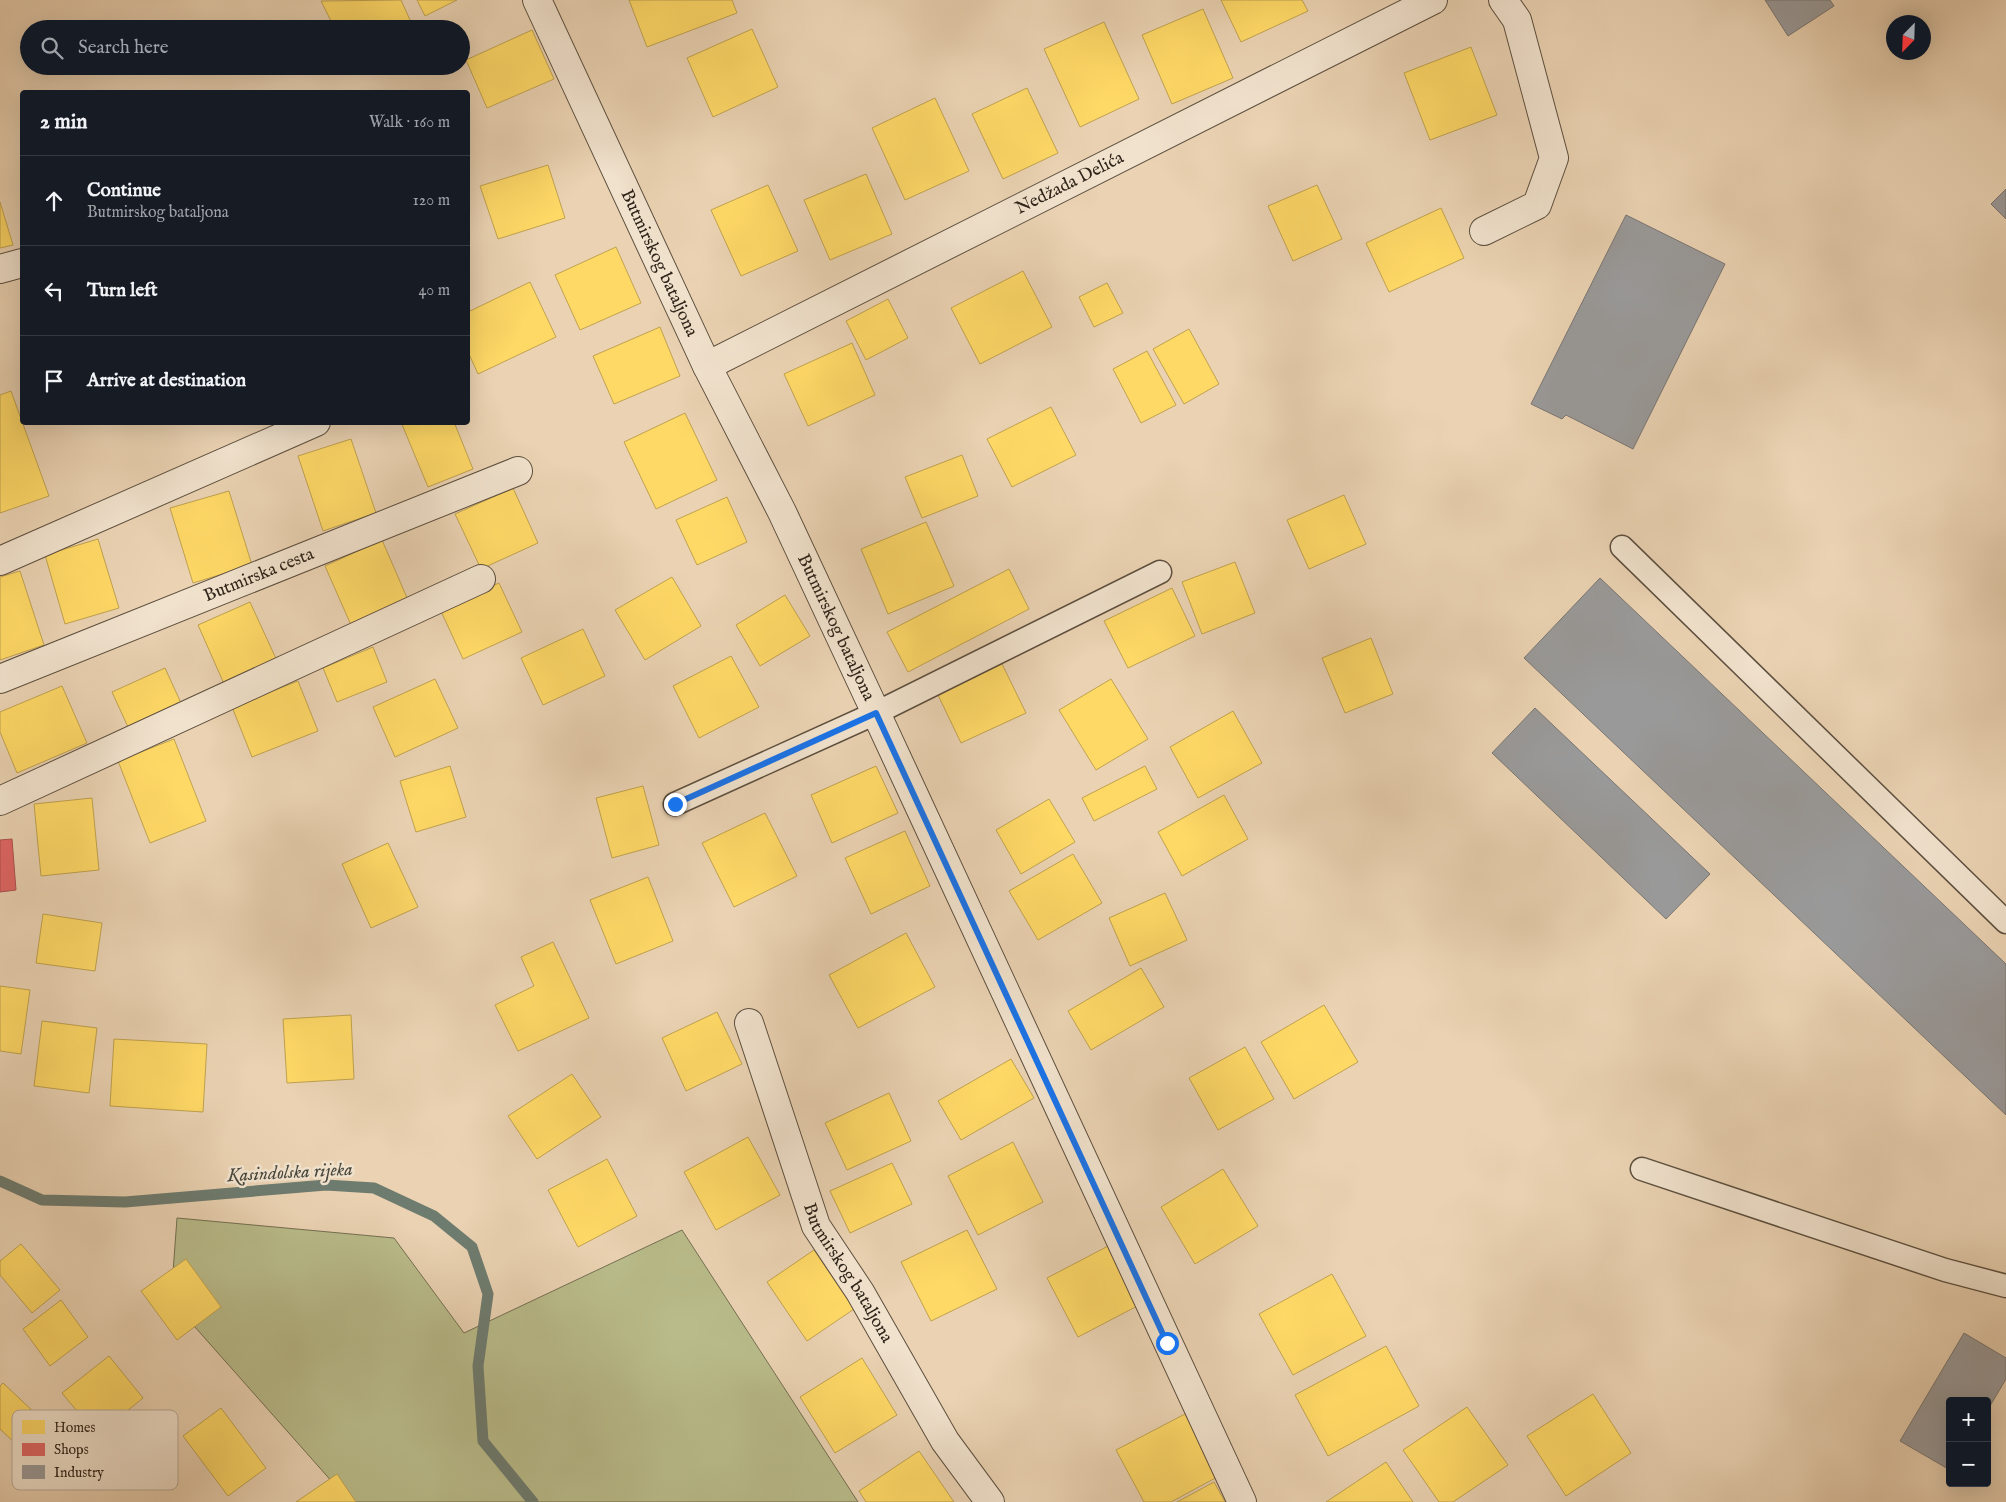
<!DOCTYPE html>
<html lang="en">
<head>
<meta charset="utf-8">
<style>
  :root { --surface:#171b24; --page:#242831; --text:#f1f3f6; --muted:#9ea1a6; --line:#363941 }
  body { margin:0; font-family:"IM FELL English",serif; background:var(--page); color:var(--text) }
  .controls { position:absolute; right:15px; bottom:15px; display:grid; overflow:hidden; border-radius:5px; box-shadow:0 5px 20px #0002 }
  .controls button { width:45px; height:45px; display:grid; place-items:center; padding:0; border:0; border-bottom:1px solid var(--line); background:var(--surface); color:var(--text); font:25px sans-serif }
  .compass { position:absolute; left:1886px; top:15px; width:45px; height:45px; border-radius:50%; background:var(--surface); box-shadow:0 5px 20px #0002; rotate:203deg }
  .stop { position:absolute; width:15px; height:15px; margin:-11px; border:4px solid #1a73e8; border-radius:50%; background:#fff }
  .stop.end { background:#1a73e8; border-color:#fff; box-shadow:0 1px 5px #0008 }
  .list { margin:0; padding:0; list-style:none }
  h2 { display:flex; justify-content:space-between; align-items:center; height:65px; margin:0; padding:0 20px; font-size:21px }
  h2 small { font-size:16px; font-weight:400; color:var(--muted) }
  .list li { display:grid; grid-template-columns:32px 1fr auto; gap:15px; align-items:center; box-sizing:border-box; height:90px; padding:0 20px; border-top:1px solid var(--line) }
  .list b { display:block; font-size:19px; white-space:nowrap }
  .list p { margin:0; font-size:16px; white-space:nowrap; color:var(--muted) }
  .list em { font-size:16px; font-style:normal; color:var(--muted) }
  .icon { flex:none; width:28px; height:28px; fill:none; stroke:currentColor; stroke-width:2; stroke-linecap:round; stroke-linejoin:round }
  .map { position:relative; flex:none; width:2006px; height:1502px; overflow:hidden }
  .search { position:absolute; background:var(--surface); box-shadow:0 5px 20px #0002; left:20px; top:20px; width:450px; height:55px; display:flex; align-items:center; gap:12px; box-sizing:border-box; padding:0 18px; border-radius:28px; color:var(--muted); font-size:19px }
  .panel { position:absolute; background:var(--surface); box-shadow:0 5px 20px #0002; left:20px; top:90px; width:450px; height:335px; border-radius:5px }
  .map>svg:first-child { display:block }
</style>
</head>
<body>
<div class="map">
<svg width="2006" height="1502" viewBox="0 0 2006 1502">
  <rect width="100%" height="100%" fill="#ead2b2"/>
  <filter id="stains"><feTurbulence type="fractalNoise" baseFrequency=".004" numOctaves="4"/><feColorMatrix values="0 0 0 0 .2 0 0 0 0 .09 0 0 0 0 .02 0 0 0 .5 -.17"/></filter>
  <radialGradient id="worn" r=".72"><stop offset=".6" stop-color="#630" stop-opacity="0"/><stop offset="1" stop-color="#630" stop-opacity=".3"/></radialGradient>
  <path fill="#b9bb8a" stroke="#746f52" d="M177,1218L394,1238L464,1333L682,1230L858,1502H350L171,1300Z"/>
  <path fill="#ffd966" stroke="#c0a24f" d="M401,0L414,29H335L321,1Z
    M417,0H457L425,16Z
    M629,0H732L737,13L647,47Z
    M1221,0H1302L1308,11L1241,42Z
    M1203,9L1233,78L1172,104L1142,35Z
    M1104,22L1139,99L1080,127L1044,49Z
    M752,29L778,87L713,117L687,58Z
    M532,30L554,79L487,108L466,60Z
    M1471,47L1497,115L1430,140L1404,73Z
    M1027,88L1058,153L1003,179L972,114Z
    M935,98L969,171L905,200L872,128Z
    M548,165L565,218L498,239L480,186Z
    M866,174L892,234L830,260L804,200Z
    M768,185L798,251L741,276L711,210Z
    M1317,185L1342,239L1293,261L1268,206Z
    M0,202L13,245L0,248Z
    M1441,208L1464,258L1389,292L1366,243Z
    M616,247L641,303L580,330L555,275Z
    M1023,271L1052,327L980,364L951,308Z
    M530,282L556,337L478,374L468,352V312Z
    M1107,283L1123,313L1094,327L1079,297Z
    M888,299L908,338L866,360L846,321Z
    M660,327L680,376L614,404L593,356Z
    M1189,329L1219,384L1184,404L1153,349Z
    M852,343L875,395L808,426L784,374Z
    M1147,351L1176,405L1141,423L1113,369Z
    M11,391L49,496L0,513V395Z
    M1051,407L1076,455L1012,487L987,439Z
    M685,413L717,480L656,509L624,442Z
    M401,422H454L473,469L428,487Z
    M351,439L376,513L323,531L298,456Z
    M962,455L978,496L922,518L905,477Z
    M513,488L538,543L481,569L455,514Z
    M229,491L252,565L193,583L170,508Z
    M1344,495L1366,544L1309,569L1287,520Z
    M727,497L747,542L697,565L676,520Z
    M926,522L954,586L888,614L861,549Z
    M98,539L119,608L65,624L45,555Z
    M382,540L408,600L351,625L325,566Z
    M1235,562L1255,613L1202,634L1182,582Z
    M1009,569L1029,609L908,672L887,632Z
    M20,571L44,645L0,660V577Z
    M672,577L701,626L645,660L615,610Z
    M499,583L522,632L463,659L440,609Z
    M1172,588L1195,636L1128,668L1104,621Z
    M785,595L810,636L760,666L736,625Z
    M250,602L278,663L225,686L198,625Z
    M583,629L605,676L543,705L521,658Z
    M1371,638L1393,694L1345,713L1322,658Z
    M373,647L387,682L337,702L323,668Z
    M731,656L759,707L699,738L673,686Z
    M1002,664L1026,713L961,743L938,695Z
    M165,668L181,703L128,727L112,692Z
    M435,679L458,728L395,757L373,707Z
    M1111,679L1148,739L1096,770L1059,710Z
    M298,681L318,731L252,757L232,707Z
    M62,686L87,743L17,773L0,732V712Z
    M1233,711L1262,763L1198,798L1170,747Z
    M174,739L206,821L150,843L118,761Z
    M450,766L466,817L416,832L400,781Z
    M876,766L898,813L832,843L811,795Z
    M1145,766L1157,789L1094,821L1082,798Z
    M643,786L659,845L612,858L596,798Z
    M1224,795L1248,839L1182,876L1158,832Z
    M92,798L99,870L41,876L34,804Z
    M1049,799L1075,842L1021,874L996,830Z
    M765,813L797,876L734,907L702,843Z
    M905,831L930,886L871,914L845,858Z
    M388,843L418,907L371,928L342,864Z
    M1073,854L1102,903L1038,940L1009,891Z
    M648,877L673,941L616,964L590,900Z
    M1165,893L1187,940L1130,966L1109,918Z
    M43,914L102,923L95,971L36,963Z
    M906,933L935,987L858,1028L829,975Z
    M553,942L589,1018L518,1051L495,1005L534,986L521,957Z
    M1141,968L1164,1007L1091,1050L1068,1011Z
    M0,986L30,990L21,1054L0,1051Z
    M1324,1005L1358,1062L1294,1099L1261,1042Z
    M717,1012L742,1064L686,1091L662,1038Z
    M351,1015L354,1079L287,1083L283,1019Z
    M42,1021L97,1028L89,1093L34,1086Z
    M114,1039L207,1044L203,1112L110,1106Z
    M1245,1047L1274,1099L1218,1130L1189,1078Z
    M1011,1059L1034,1098L961,1140L938,1101Z
    M572,1074L601,1117L537,1159L508,1116Z
    M889,1093L911,1141L847,1170L825,1123Z
    M748,1137L780,1195L716,1230L684,1172Z
    M1013,1142L1043,1202L978,1235L948,1176Z
    M607,1159L637,1216L578,1247L548,1190Z
    M892,1163L912,1204L850,1233L830,1191Z
    M1223,1169L1258,1226L1195,1264L1161,1207Z
    M967,1230L997,1289L931,1321L901,1262Z
    M21,1244L60,1290L32,1313L0,1275V1261Z
    M1112,1244L1143,1303L1078,1337L1047,1278Z
    M814,1250L854,1309L807,1341L767,1282Z
    M186,1259L221,1307L177,1340L141,1291Z
    M1332,1274L1366,1336L1293,1375L1259,1314Z
    M61,1300L88,1337L50,1366L23,1329Z
    M1386,1346L1419,1406L1328,1456L1295,1395Z
    M109,1356L143,1398L97,1435L62,1393Z
    M862,1358L897,1415L835,1453L800,1397Z
    M3,1383L38,1416L14,1442L0,1429V1386Z
    M1593,1394L1631,1453L1566,1496L1527,1436Z
    M1467,1407L1508,1465L1453,1502H1439L1403,1450Z
    M221,1408L266,1468L228,1496L183,1436Z
    M1185,1414L1219,1476L1171,1502H1144L1116,1450Z
    M919,1451L954,1502H866L859,1491Z
    M1386,1462L1413,1502H1326Z
    M337,1474L356,1502H296Z
    M1214,1482L1225,1502H1177Z"/>
  <path fill="#e06666" stroke="#ab524f" d="M12,839L16,890L0,892V840Z"/>
  <path fill="#999" stroke="#797673" d="M1765,0H1830L1834,6L1788,36Z
    M2006,189V219L1991,204Z
    M1626,215L1725,264L1633,449L1566,415L1562,419L1531,404Z
    M1600,578L2006,964V1115L1524,658Z
    M1535,708L1710,874L1666,919L1492,753Z
    M1964,1333L2006,1358V1379L1987,1411V1401H1950V1470L1900,1441Z"/>
  <g fill="none" stroke-linecap="round" stroke-linejoin="round">
    <path stroke="#6e7c70" stroke-width="11" d="M0,1181L42,1200L125,1202L326,1185L374,1188L434,1216L472,1247L488,1294L478,1366L483,1441L533,1502"/>
    <defs>
      <path id="service" d="M1622,547L2006,922
        M675,804L876,713L1160,572
        M1642,1169L1945,1270L2006,1286"/>
      <g id="minor">
        <path id="s1" d="M537,0L707,366L782,512L876,713L1242,1502"/>
        <path d="M1484,231L1537,205L1554,158L1517,20L1503,0"/>
        <path d="M0,269L22,263"/>
        <path id="s2" d="M707,366L1433,0"/>
        <path d="M0,561L316,422"/>
        <path id="s3" d="M0,679L518,471"/>
        <path d="M0,801L481,579"/>
        <path id="s4" d="M749,1023L816,1226L860,1292L945,1441L990,1502"/>
      </g>
    </defs>
    <use href="#service" stroke="#5d4f3f" stroke-width="25"/>
    <use href="#minor" stroke="#5d4f3f" stroke-width="30"/>
    <use href="#service" stroke="#f1e2cd" stroke-width="22"/>
    <use href="#minor" stroke="#f1e2cd" stroke-width="28"/>
  </g>
  <g fill="none" stroke-linecap="round" stroke-linejoin="round">
    <path stroke="#1a73e8" stroke-width="6" d="M675,804L876,713L1167,1343"/>
  </g>
  <g text-anchor="middle" dominant-baseline="central" stroke-width="5" stroke-linejoin="round" paint-order="stroke">
    <g font-size="18" fill="#2e2319" stroke="#f1e2cd">
      <text stroke="none"><textPath href="#s2" startOffset="406">Nedžada Delića</textPath></text>
      <text stroke="none"><textPath href="#s1" startOffset="290">Butmirskog bataljona</textPath></text>
      <text stroke="none"><textPath href="#s3" startOffset="279">Butmirska cesta</textPath></text>
      <text stroke="none"><textPath href="#s1" startOffset="695">Butmirskog bataljona</textPath></text>
      <text stroke="none"><textPath href="#s4" startOffset="270">Butmirskog bataljona</textPath></text>
    </g>
    <g font-size="19" font-style="italic" fill="#48483d" stroke="#f1e2cd">
      <text transform="translate(290 1173) rotate(-3)">Kasindolska rijeka</text>
    </g>
  </g>
  <rect x="12" y="1410" width="166" height="80" rx="8" fill="#f1e2cd" stroke="#b6a997" stroke-width="1"/>
  <rect x="22" y="1420" width="23" height="14" fill="#ffd966"/>
  <rect x="22" y="1443" width="23" height="13" fill="#e06666"/>
  <rect x="22" y="1465" width="23" height="14" fill="#999"/>
  <g font-size="14" fill="#2e2319">
    <text x="54" y="1432">Homes</text>
    <text x="54" y="1454">Shops</text>
    <text x="54" y="1477">Industry</text>
  </g>
  <rect width="100%" height="100%" filter="url(#stains)"/>
  <rect width="100%" height="100%" fill="url(#worn)"/>
</svg>
<div class="controls">
<button>+</button>
<button>−</button>
</div>
<svg class="compass" viewBox="-18 -18 36 36"><path d="M0-13l5 13h-10z" fill="#e53935"/><path d="M0 13l5-13h-10z" fill="#9ea1a6"/></svg>
<div class="stop" style="left:1167px;top:1343px"></div>
<div class="stop end" style="left:675px;top:804px"></div>
<div class="search"><svg class="icon" aria-label="search" viewBox="0 0 24 24"><circle cx="10" cy="10" r="6"/><path d="M15 15l6 6"/></svg>Search here</div>
<section class="panel">
<h2>2 min<small>Walk · 160 m</small></h2>
<ul class="list">
<li><svg class="icon" aria-label="ahead" viewBox="0 0 24 24"><path d="M12 20V5M6 11l6-6 6 6"/></svg><div><b>Continue</b><p>Butmirskog bataljona</p></div><em>120 m</em></li>
<li><svg class="icon" aria-label="left" viewBox="0 0 24 24"><path d="M17 20v-9H6M10 6l-5 5 5 5"/></svg><div><b>Turn left</b></div><em>40 m</em></li>
<li><svg class="icon" aria-label="arrive" viewBox="0 0 24 24"><path d="M6 21V4h12l-3 4 3 4H6"/></svg><div><b>Arrive at destination</b></div></li>
</ul>
</section>
</div>
</body>
</html>
